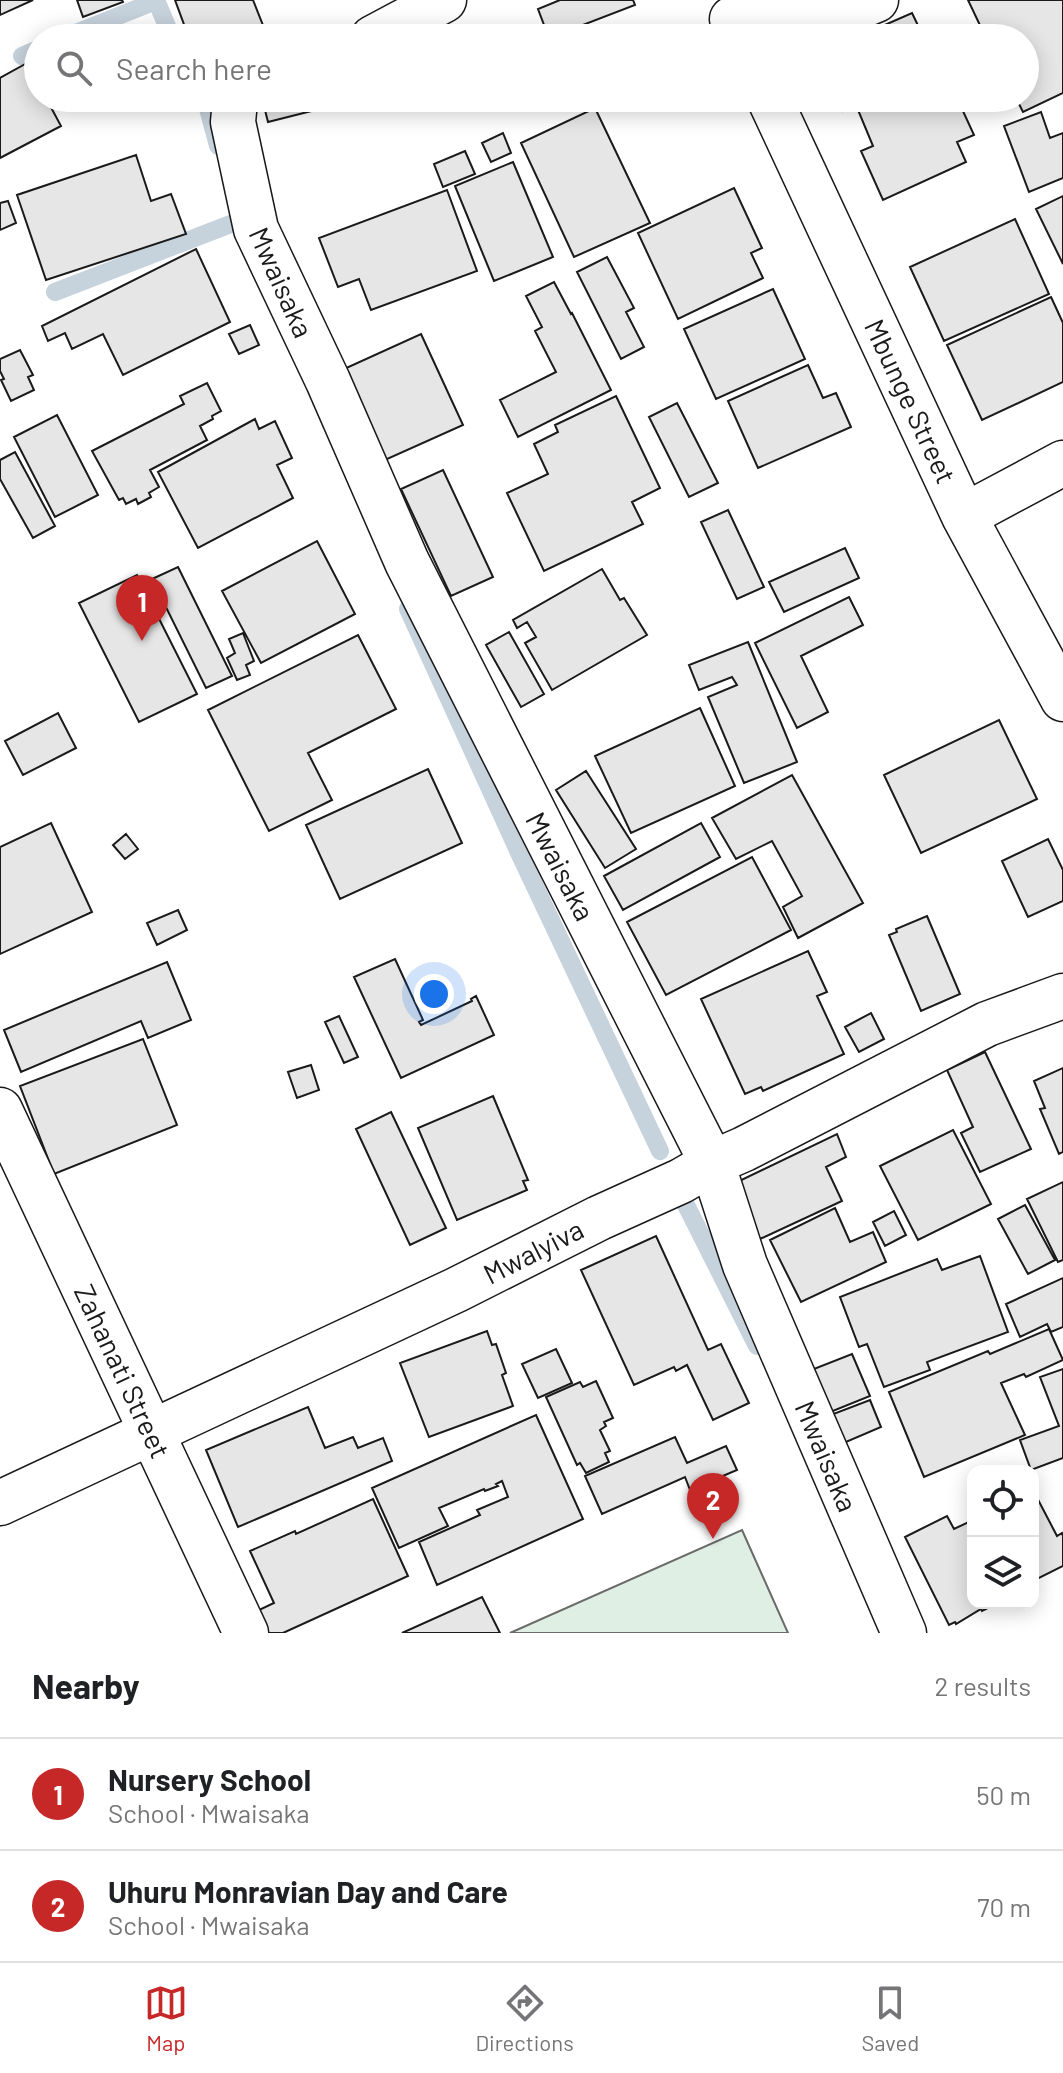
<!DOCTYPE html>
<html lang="en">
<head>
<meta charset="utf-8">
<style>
  :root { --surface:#fff; --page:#f2f2f2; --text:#202124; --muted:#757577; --line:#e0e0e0; --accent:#c62828 }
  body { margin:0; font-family:Barlow,sans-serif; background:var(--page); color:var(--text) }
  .controls { position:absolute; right:24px; bottom:24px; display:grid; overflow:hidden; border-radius:16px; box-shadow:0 4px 20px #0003 }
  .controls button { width:72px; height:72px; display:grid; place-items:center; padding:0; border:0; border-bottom:2px solid var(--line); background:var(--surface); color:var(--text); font:40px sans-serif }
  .you { position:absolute; left:434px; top:994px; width:28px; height:28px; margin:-20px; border:6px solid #fff; border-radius:50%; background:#1a73e8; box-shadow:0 0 0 12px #1a73e833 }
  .badge { display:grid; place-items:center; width:52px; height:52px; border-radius:50%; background:var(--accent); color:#fff; font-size:26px; font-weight:700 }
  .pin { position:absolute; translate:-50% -66px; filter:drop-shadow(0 2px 4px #0008) }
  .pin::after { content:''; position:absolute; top:42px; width:28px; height:24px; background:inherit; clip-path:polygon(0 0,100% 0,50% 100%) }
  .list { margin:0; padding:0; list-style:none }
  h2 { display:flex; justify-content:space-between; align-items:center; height:104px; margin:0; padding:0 32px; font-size:34px }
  h2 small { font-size:26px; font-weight:400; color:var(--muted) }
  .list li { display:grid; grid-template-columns:52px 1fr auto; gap:24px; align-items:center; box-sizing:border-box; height:112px; padding:0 32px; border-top:2px solid var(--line) }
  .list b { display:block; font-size:30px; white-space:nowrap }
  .list p { margin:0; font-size:26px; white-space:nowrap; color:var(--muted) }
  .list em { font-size:26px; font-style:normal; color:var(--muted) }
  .icon { flex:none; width:44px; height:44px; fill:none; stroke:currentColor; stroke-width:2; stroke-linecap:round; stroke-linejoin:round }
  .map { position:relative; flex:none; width:1063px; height:1633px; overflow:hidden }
  .search { position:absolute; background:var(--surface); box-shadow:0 4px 20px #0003; left:24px; right:24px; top:24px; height:88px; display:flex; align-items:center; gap:20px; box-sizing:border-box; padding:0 28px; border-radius:44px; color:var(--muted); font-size:30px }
  .sheet { height:328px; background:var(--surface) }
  nav { display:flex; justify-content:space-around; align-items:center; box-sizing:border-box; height:112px; border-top:2px solid var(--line); background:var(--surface); font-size:22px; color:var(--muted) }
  nav a { display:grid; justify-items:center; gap:4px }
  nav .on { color:var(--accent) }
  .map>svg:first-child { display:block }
</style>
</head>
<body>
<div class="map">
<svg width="1063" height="1633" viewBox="0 0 1063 1633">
  <rect width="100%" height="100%" fill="#fff"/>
  <path fill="#e0efe3" stroke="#6a6a6a" stroke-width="2" d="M742,1530L788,1633H510Z"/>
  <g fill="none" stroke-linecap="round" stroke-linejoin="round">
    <path stroke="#c6d2dc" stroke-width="18" d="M156,0L172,38
      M63,38L156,1
      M22,56L38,49
      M207,105L218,146
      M55,292L241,220
      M408,609L521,857L660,1151
      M683,1199L757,1346"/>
  </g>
  <path fill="#e6e6e6" stroke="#1a1a1a" stroke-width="2" d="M0,0H33L0,15Z
    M77,0H122L123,2L83,17Z
    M175,0H253L268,38H189Z
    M560,0H633L635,5L549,38L538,9Z
    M968,0H1063V93L1023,112L1016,98H1025V38H986Z
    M912,13L924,38H855Z
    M27,63L38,84V98H46L61,126L0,158V78Z
    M262,98H363L268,122Z
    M837,98H957L974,135L957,142L966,162L883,200L861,151L873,146L856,105L843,111Z
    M595,108L650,223L574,257L521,143Z
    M1041,112L1050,138L1063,133V178L1029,192L1004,126Z
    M503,133L511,153L491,162L482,143Z
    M465,151L475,174L443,187L434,164Z
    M136,155L151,201L171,194L186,234L46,280L17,195Z
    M513,162L553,257L494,281L455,186Z
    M734,188L762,248L751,253L763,278L678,319L638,233Z
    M447,190L477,271L371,310L359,279L338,287L319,238Z
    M1063,196V264L1036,209Z
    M8,201L16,223L0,230V203Z
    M1015,219L1049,294L944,341L910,267Z
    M196,249L230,322L123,375L103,334L72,349L65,333L48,341L42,326Z
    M607,257L634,308L626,312L644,347L621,359L577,272Z
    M554,282L571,314L572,313L611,390L518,437L500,400L556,372L535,331L542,327L526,296Z
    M773,289L805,359L716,399L684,329Z
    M1051,297L1063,323V382L982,420L947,345Z
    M250,325L259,345L239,354L229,334Z
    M421,334L463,425L385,460L344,369Z
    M20,350L33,375L28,377L34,390L11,401L1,380L4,379L0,371V359Z
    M808,365L823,398L836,393L851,427L758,468L728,401Z
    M207,383L221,411L212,416L213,419L200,426L207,440L150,470L159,487L149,493L151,497L138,504L136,499L126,504L123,498L119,500L92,451L184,404L180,396Z
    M616,396L660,488L632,502L643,524L544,571L507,493L548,474L534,444L558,432L555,425Z
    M677,403L718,483L689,497L649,417Z
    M57,415L98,495L55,517L14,437Z
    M255,419L259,429L275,421L292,458L277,465L293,498L198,548L158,472Z
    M15,452L55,526L33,538L0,479V460Z
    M443,470L493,577L451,596L401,489Z
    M728,510L764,587L737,599L701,522Z
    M317,541L355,614L261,663L222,591Z
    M845,548L859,578L784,612L769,582Z
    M178,567L232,676L206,688L152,579Z
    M602,569L620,600L624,598L647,635L552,690L525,643L536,637L527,622L517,628L513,620Z
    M137,575L197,694L139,722L79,603Z
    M849,597L863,625L801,656L828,712L797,728L755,643Z
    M509,632L544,694L521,707L486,645Z
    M243,633L254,661L246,665L250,675L237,680L227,658L235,653L229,639Z
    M358,635L396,709L308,753L332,800L269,831L208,710Z
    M748,642L797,762L744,783L708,697L737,685L732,677L699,690L689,665Z
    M700,708L735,786L631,833L595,756Z
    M58,713L76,748L23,775L5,741Z
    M999,720L1037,799L921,853L884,775Z
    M428,769L462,843L340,899L306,825Z
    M586,771L636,849L605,868L556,790Z
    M792,775L863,903L798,938L783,907L802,896L772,841L736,859L712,818Z
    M51,823L92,912L0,954V847Z
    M701,823L720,857L623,910L604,876Z
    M126,834L138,849L125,859L113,845Z
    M1048,839L1063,870V901L1028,917L1002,861Z
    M752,857L791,930L666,995L627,922Z
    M178,910L187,930L157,945L147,923Z
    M927,916L960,994L921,1011L889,935L897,932L896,929Z
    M808,951L827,992L817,996L844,1054L763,1091L761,1087L745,1094L701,999Z
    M395,959L423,1020L419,1022L421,1025L472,1001L471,999L476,996L494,1035L401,1078L354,977Z
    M167,962L191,1020L148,1038L141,1021L21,1072L4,1030Z
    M871,1013L884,1039L859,1052L845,1027Z
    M339,1016L358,1057L344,1063L325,1022Z
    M143,1039L177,1125L54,1174L20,1086Z
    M985,1052L1031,1149L980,1172L961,1133L973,1127L947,1070Z
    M311,1065L319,1090L297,1098L288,1072Z
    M1063,1068V1152L1059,1154L1040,1109L1045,1108L1034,1081Z
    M493,1096L528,1180L523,1181L527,1190L457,1220L418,1128Z
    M391,1112L446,1228L410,1245L356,1129Z
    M953,1130L991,1204L918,1240L880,1166Z
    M837,1134L846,1157L826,1167L842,1201L760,1239L733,1184Z
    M1063,1182V1260L1058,1262L1027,1199Z
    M1025,1205L1055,1260L1028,1274L998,1219Z
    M835,1208L850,1242L873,1232L886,1262L801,1302L770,1240Z
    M894,1211L906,1235L885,1246L873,1222Z
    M656,1236L708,1350L721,1344L749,1403L713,1420L687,1365L676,1371L674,1367L634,1385L581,1270Z
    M980,1256L1008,1332L927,1362L930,1370L884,1387L867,1344L859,1347L840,1297L937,1259L942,1270Z
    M1063,1278V1327L1051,1332L1047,1324L1020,1337L1006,1304Z
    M1049,1329L1063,1360L1026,1377L1024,1374L1001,1383L1025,1435L924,1477L889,1392L988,1351L990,1354Z
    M487,1331L492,1345L496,1344L506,1373L502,1375L513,1406L429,1437L400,1363Z
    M556,1349L572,1383L538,1398L522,1364Z
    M852,1354L870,1396L818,1417L801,1374Z
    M1063,1369V1458L1031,1470L1020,1440L1059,1426L1040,1377Z
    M596,1381L613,1418L604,1422L606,1426L600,1430L610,1451L605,1453L609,1462L586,1473L580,1463L577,1465L546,1397L580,1382L583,1387Z
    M870,1400L881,1427L839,1445L828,1416Z
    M308,1407L325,1448L353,1437L358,1448L383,1438L392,1461L238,1527L206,1450Z
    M536,1415L583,1519L437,1585L419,1542L480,1515L477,1510L508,1497L502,1481L496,1484L498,1486L485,1491L484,1489L439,1508L448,1526L399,1548L372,1488Z
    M675,1437L687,1463L726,1446L737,1470L690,1490L685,1477L602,1514L585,1476Z
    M1033,1490L1057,1536L1062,1533L1063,1536V1566L1033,1581Z
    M373,1499L408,1576L283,1633H254L246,1616L274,1603L250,1551L295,1531L296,1534Z
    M947,1516L954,1529L973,1520V1603L996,1604L982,1611L981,1609L956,1624L955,1622L949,1625L905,1537Z
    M482,1597L500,1633H402Z"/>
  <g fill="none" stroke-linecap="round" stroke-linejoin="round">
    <defs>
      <path id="minor" d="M732,19C780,16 832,21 876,0
        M373,38L444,0
        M237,98L235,101L233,122L256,229L328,381L407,562L712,1163L745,1265L904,1633
        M769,98L964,516L1063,699
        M964,516L1063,463
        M0,1110L246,1633
        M0,1503L456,1290L599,1218L681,1181L712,1163L744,1149L987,1024L1063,996"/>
    </defs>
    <use href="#minor" stroke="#1a1a1a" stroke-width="47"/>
    <use href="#minor" stroke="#fff" stroke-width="44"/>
  </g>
  <g text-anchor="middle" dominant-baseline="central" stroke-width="6" stroke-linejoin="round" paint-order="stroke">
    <g font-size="28" fill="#1a1a1a" stroke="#fff">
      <text transform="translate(282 282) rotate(66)">Mwaisaka</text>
      <text transform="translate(911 401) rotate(65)">Mbunge Street</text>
      <text transform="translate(561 866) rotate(63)">Mwaisaka</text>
      <text transform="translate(533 1251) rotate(-27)">Mwalyiva</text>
      <text transform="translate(123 1371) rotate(65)">Zahanati Street</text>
      <text transform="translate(827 1456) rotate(67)">Mwaisaka</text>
    </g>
  </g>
</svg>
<div class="controls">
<button><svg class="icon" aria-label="locate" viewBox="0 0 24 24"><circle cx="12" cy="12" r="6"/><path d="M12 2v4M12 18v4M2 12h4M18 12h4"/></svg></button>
<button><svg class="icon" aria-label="layers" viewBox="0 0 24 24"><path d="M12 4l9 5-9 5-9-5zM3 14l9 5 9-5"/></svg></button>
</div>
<div class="you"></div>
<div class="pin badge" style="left:142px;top:641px">1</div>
<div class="pin badge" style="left:713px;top:1539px">2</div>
<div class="search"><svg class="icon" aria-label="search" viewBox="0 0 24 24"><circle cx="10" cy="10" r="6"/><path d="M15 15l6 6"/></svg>Search here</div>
</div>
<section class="sheet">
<h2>Nearby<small>2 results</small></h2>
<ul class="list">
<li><span class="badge">1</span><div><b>Nursery School</b><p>School · Mwaisaka</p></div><em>50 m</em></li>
<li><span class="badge">2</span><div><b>Uhuru Monravian Day and Care</b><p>School · Mwaisaka</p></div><em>70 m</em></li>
</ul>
</section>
<nav>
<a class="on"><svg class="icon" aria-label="map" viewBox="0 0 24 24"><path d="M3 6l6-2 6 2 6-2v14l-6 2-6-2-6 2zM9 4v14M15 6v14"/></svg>Map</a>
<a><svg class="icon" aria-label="directions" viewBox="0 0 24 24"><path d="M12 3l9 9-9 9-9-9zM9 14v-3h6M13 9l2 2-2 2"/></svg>Directions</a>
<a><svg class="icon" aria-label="saved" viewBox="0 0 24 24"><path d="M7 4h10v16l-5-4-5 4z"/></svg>Saved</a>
</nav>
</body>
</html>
